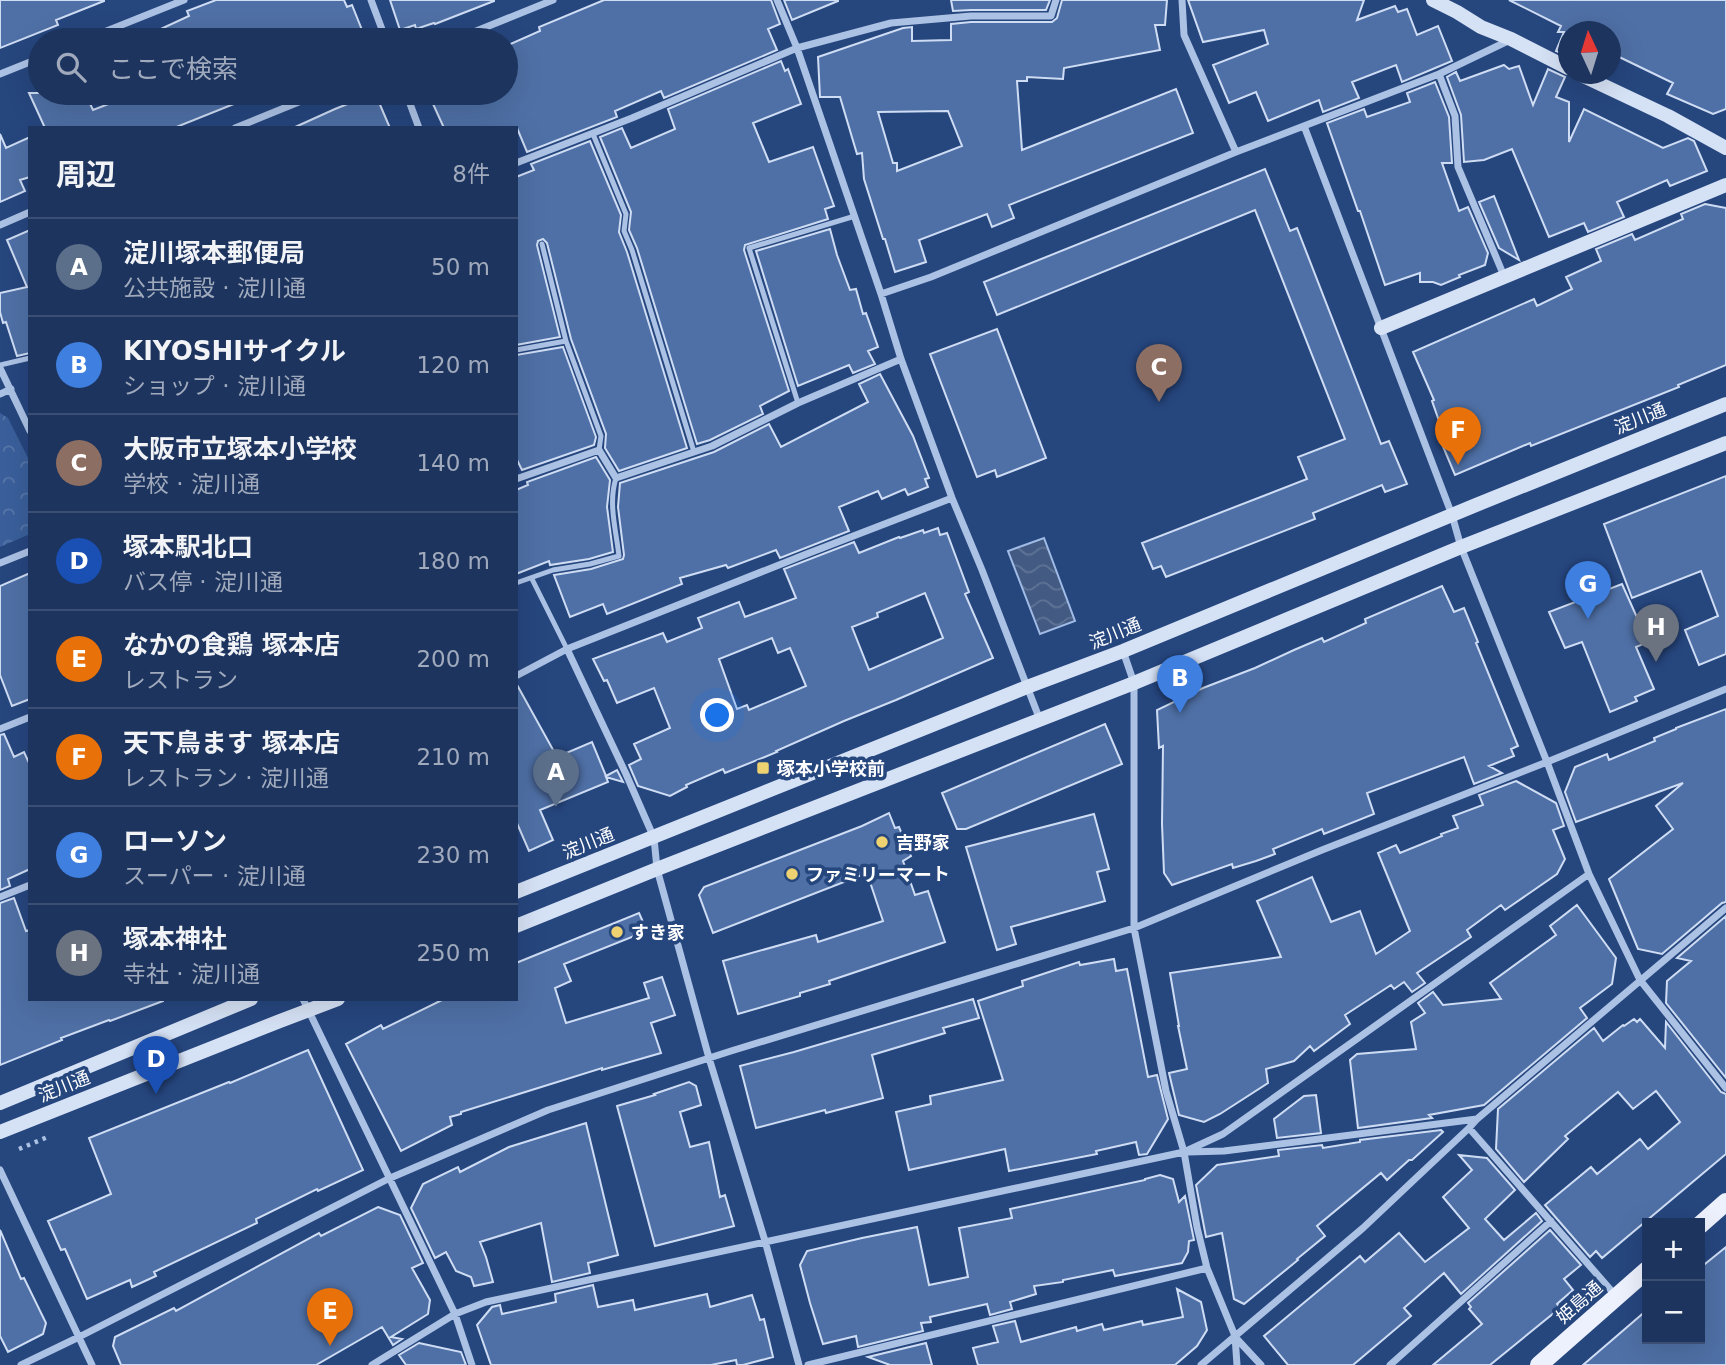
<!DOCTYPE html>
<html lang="ja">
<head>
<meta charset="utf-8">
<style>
  :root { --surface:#1c345e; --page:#253c64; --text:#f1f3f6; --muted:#a0aabc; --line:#3a4f73; --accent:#95b2f1 }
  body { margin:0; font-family:"DejaVu Sans","Noto Sans JP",sans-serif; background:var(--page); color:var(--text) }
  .controls { position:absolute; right:21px; bottom:21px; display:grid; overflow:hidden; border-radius:0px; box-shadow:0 7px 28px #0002 }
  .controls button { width:63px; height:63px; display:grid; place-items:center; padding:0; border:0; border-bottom:2px solid var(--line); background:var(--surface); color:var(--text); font:35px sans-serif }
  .compass { position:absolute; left:1558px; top:21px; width:63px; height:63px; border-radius:50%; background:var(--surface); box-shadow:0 7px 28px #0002; rotate:356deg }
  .you { position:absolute; left:718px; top:716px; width:24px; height:24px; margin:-18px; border:5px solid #fff; border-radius:50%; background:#1a73e8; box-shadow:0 0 0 10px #1a73e833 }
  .badge { display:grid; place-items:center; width:46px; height:46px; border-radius:50%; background:var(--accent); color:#fff; font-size:23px; font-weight:700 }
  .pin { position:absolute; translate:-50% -58px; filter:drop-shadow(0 2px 4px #0008) }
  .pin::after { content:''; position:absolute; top:37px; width:24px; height:21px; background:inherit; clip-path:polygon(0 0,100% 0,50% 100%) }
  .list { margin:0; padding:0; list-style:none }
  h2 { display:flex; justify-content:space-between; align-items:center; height:91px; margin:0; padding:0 28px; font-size:30px }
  h2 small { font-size:23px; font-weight:400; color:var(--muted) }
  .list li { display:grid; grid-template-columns:46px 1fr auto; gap:21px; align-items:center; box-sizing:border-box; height:98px; padding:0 28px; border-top:2px solid var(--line) }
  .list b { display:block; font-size:26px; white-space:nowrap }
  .list p { margin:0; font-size:23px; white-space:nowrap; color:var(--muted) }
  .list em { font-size:23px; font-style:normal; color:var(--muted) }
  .icon { flex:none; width:38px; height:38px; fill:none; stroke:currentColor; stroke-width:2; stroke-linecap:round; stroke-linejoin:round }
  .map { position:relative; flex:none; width:1726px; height:1365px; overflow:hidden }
  .search { position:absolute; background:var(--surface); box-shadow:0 7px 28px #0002; left:28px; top:28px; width:490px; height:77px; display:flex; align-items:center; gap:18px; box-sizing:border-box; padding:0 24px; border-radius:38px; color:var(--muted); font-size:26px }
  .panel { position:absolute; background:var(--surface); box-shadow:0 7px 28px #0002; left:28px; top:126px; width:490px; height:875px; border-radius:0px }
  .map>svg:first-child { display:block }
</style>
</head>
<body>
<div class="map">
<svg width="1726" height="1365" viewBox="0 0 1726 1365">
  <defs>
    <pattern id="park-crowns" width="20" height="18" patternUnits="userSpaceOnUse" patternTransform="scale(1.75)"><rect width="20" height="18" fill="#3a5f9b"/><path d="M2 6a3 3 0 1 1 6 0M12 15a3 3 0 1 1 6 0" fill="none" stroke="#5877aa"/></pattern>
    <pattern id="water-waves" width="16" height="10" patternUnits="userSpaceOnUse" patternTransform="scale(1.75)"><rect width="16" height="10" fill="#435b83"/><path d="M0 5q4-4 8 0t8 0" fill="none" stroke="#5f7496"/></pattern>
  </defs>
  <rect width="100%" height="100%" fill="#26467e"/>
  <path fill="url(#park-crowns)" d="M0,413L8,418L30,462V534L0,547Z"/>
  <path fill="url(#water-waves)" stroke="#a0bce6" stroke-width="2" d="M1044,538L1075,621L1040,634L1008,551Z"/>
  <path fill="#4f70a6" stroke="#cfddf4" stroke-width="2" fill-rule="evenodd" d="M0,0H104V1L56,20L58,25L0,48Z
    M216,0H344L347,7L352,5L366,40H137L189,16L187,11Z
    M390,0H494V1L435,24L434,23L416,29L415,25L400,30Z
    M604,0H771L780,24L768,29L777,50L664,98L661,91L615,111L617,117L527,152L517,128H444L428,93H506V46L540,31L539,27Z
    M784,0H838V1L792,20Z
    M951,0H1050L1046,10H971L953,11Z
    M1062,0H1167L1165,25H1155L1160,50L1064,68L1063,79L1027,77V81H1017L1022,150L1176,89L1193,133L1009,205L1014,218L992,227L987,214L919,240L926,262L895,272L885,239H883L864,179L862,153L857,154L840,97H820L818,57L903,28L912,27V41L951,40V24L971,22H1052L1057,18ZM948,111L962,146L897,171V163H893L878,112Z
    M1188,0H1364L1357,20L1395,6L1398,12L1407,9L1417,35L1438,26L1452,61L1402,82L1396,65L1352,82L1359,98L1323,112L1319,100L1268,121L1256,92L1229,103L1213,65L1268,44L1264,30L1203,42Z
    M1509,0H1726V109L1713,114L1667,94L1673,83L1611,53V32H1569V57L1556,51L1564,32H1558L1561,26Z
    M781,61L785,71L788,69L801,104L753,123L769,162L813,147L834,206L825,209L828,219L745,245L744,250L789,391L760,406L763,414L710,440L697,444L637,248L629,230L631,212L600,137L622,128L631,148L675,129L668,109Z
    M1504,65L1509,69L1519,66L1533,105L1548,69L1565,77L1556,97L1569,102V142L1584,109L1663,148L1688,138L1694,141L1707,171L1670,186L1667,180L1617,202L1624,217L1588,232L1584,223L1549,237L1512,149L1484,160L1464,162L1461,115L1447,77L1456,72L1460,81Z
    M1435,82L1449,117L1452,163H1442L1459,211L1468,207L1488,253L1485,265L1459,275L1460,277L1441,285L1433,282H1420V273L1385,285L1360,211H1358L1327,123L1364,109L1367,117L1410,102L1407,93Z
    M29,93H85L93,110L137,93L259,94L174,128H45Z
    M375,93L390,128H293L335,109Z
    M0,134L6,148L30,137V177L20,180L25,191L0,202Z
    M590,141L621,215L619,232L627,252L687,448L619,471L605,448L606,434L571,339L547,243L543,239L538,241L537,245L560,337L516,345V177L534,170L531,164Z
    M1265,169L1290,231L1297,228L1381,444L1389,441L1407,484L1385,492L1382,485L1313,513L1315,519L1166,577L1161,566L1153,569L1142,543L1307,479L1298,457L1345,439L1255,210L997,315L984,282Z
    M1494,196L1519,260L1499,248L1479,202Z
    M1705,204L1726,208V365L1678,385L1679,387L1531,446L1530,443L1455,475L1439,437L1444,435L1432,401L1434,400L1413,352L1534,299L1537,306L1572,289L1566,277L1601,261L1596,249L1632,234L1635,240L1683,219L1681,214Z
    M830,229L837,255L850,290L856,289L863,314L866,313L878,347L868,351L875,364L853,373L849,365L798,386L756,251Z
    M30,230V353L17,356L6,322L3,323L0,312V293L27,287L7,240Z
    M997,329L1046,458L997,477L995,470L977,477L930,354Z
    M563,347L596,437L594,445L522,470L516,458V355Z
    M880,374L913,436L929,478L925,479L928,487L908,495L905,489L882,499L878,491L839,507L849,531L780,558L776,550L728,568L726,565L680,578L682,584L607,614L603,604L570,617L554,575L591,569L623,559L624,555L618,507L620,483L714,452L769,424L781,447L868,402L859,384Z
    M596,457L610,480L607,507L613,552L589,559L550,565L549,561L516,574V490L528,485L527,482Z
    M1726,476V654L1699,665L1685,630L1718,616L1701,571L1632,598L1604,524Z
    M938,528L940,535L947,533L969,592L965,594L993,658L896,700L844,721L776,751L777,752L725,773L723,769L686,785L687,787L670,796L638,786L629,765L641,759L634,744L670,728L654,688L617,703L607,680L604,681L593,659L663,633L667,642L702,628L698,618L739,602L745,617L796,598L784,569L854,542L859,553L899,537L900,538L923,530L924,533ZM925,593L943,638L869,670L852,627L878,617L877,613ZM772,638L778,653L790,648L806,686L749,710L747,705L737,709L719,659Z
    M30,573V699L12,706L0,675V586Z
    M1622,584L1648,642L1636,647L1654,689L1635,697L1637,701L1610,712L1582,642L1565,648L1549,612Z
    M1442,586L1454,612L1464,608L1478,642L1476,643L1518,746L1511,749L1514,756L1489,766L1502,773L1474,784L1464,757L1367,793L1374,814L1324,834L1322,829L1273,849L1275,854L1256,861L1233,868L1232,864L1172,885L1164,873L1162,824L1163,746L1159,748L1157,710L1203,688L1255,668L1294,650L1322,638L1324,642L1366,623L1365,619Z
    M516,683L557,757L592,742L606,776L617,770L623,782L606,777L608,782L540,810L553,840L529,851L516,821Z
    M1726,709V902L1722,903L1662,954L1638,949L1609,879L1673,829L1656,806L1683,783L1576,822L1565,792L1575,767L1607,754L1609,760L1655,741L1654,738L1676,729V728Z
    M1105,724L1122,764L966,829H957L942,793Z
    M4,734L14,757L24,752L30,765V869L8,879L10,886L0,890V735Z
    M1516,781L1556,803L1564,826L1553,830L1565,859L1557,874L1505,910L1501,905L1467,930L1471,937L1417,973L1425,983L1412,992L1404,982L1394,989L1391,985L1345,1015L1350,1024L1314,1051L1310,1046L1294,1061L1266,1069L1268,1083L1220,1114L1204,1122L1179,1115L1169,1073L1187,1069L1178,1026H1179L1170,973L1281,957L1257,901L1312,877L1331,922L1360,911L1376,954L1410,931L1378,853L1396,845L1400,853L1442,836L1441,834L1458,828L1453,816L1483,805L1479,795Z
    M889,813L895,828L899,827L911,856L903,861L915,895L928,891L945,942L829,981L830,984L800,993V996L738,1014L723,961L816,935L818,942L883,921L867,873L713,933L699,895L704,887L862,826Z
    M1094,814L1109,869L1097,872L1105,901L1011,927L1016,944L997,950L966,847Z
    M14,898L26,931L30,930V999H163V1001L110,1021L109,1020L61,1038L62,1040L0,1065V903Z
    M1577,905L1616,958L1612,984L1580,1008L1587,1018L1484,1105L1429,1115L1432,1118L1358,1128L1350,1060L1357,1054L1416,1049L1411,1022L1425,1013L1418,1003L1433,992L1443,1005L1501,999L1490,983L1556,935L1550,926Z
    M639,913L647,931L564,964L571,981L555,988L566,1023L649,998L644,983L662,977L675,1015L651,1023L661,1053L602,1070V1068L461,1112V1114L450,1117L452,1125L401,1151L346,1044L381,1025L383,1029L444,999H516V963Z
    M1726,916V1078L1666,1003L1667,981L1691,961L1677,958Z
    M1114,959L1116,971L1127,969L1148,1077L1157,1075L1168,1119L1147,1154L1139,1155L1136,1142L1096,1151L1097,1154L1009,1171L1005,1149L909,1170L896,1112L931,1104L930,1096L1003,1080L978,1001L1023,986L1022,981L1079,962L1080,965Z
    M973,999L979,1018L943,1028L945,1033L872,1055L883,1098L826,1113L825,1110L756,1128L740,1066L794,1052Z
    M1634,1019L1637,1022L1640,1019L1665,1048L1666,1022L1721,1092L1726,1094V1154L1602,1258L1596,1251L1590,1257L1545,1205L1591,1167L1597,1174L1640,1139L1648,1149L1680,1122L1656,1091L1633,1109L1618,1092L1565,1136L1568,1139L1524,1182L1496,1149L1498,1109L1594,1028L1603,1041L1623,1025L1624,1026Z
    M308,1050L363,1170L318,1191L317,1189L256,1219L257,1223L154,1272L156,1276L132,1287L130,1280L87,1299L65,1249L61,1250L48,1221L111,1194L89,1138L229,1082L230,1083Z
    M689,1082L696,1086L701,1105L680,1112L690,1147L709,1142L720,1197L725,1195L734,1226L655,1246L617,1106L655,1095L654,1094Z
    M1316,1095L1321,1133L1277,1138L1274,1119L1304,1096Z
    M586,1123L618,1255L588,1263L590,1273L552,1282L541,1223L480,1242L486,1257L493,1282L474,1286L471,1277L456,1271L446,1252L435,1258L411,1208L423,1184L458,1167L460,1172L509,1147Z
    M1441,1130L1443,1132L1412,1160H1409L1387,1180L1381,1173L1317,1226L1325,1236L1297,1259L1298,1260L1244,1304L1234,1299L1222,1233L1206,1237L1196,1185L1217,1165L1279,1156L1278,1150L1322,1145L1323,1148L1360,1142V1140Z
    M1459,1155L1487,1158L1515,1190L1485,1219L1504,1240L1536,1213L1542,1221L1461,1294L1444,1273L1404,1308L1411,1316L1353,1365H1288L1264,1336L1360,1256L1365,1262L1399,1233L1425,1262L1469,1228L1443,1197L1472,1170Z
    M1160,1175L1173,1179L1179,1202L1185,1196L1194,1240L1189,1241L1188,1252L1182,1263L1115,1276L1113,1270L1063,1280V1282L1034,1286L1036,1294L1010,1302L1012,1309L990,1315L987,1304L930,1317L931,1322L921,1323L923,1331L858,1347L856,1336L823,1344L810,1303L800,1265L807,1251L862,1238L917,1227L929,1285L968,1277L959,1228L1012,1218L1010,1209L1145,1180V1179Z
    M378,1207L400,1215L423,1263L412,1268L430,1300L428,1314L391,1337L402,1339L393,1345L382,1327L316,1365H121L113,1346L115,1337L174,1308L176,1311L319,1233L321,1236Z
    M0,1230L21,1279L24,1278L46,1323L43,1334L8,1352L0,1336Z
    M1550,1230L1581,1265L1564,1279L1573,1290L1557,1304L1560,1308L1490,1365H1433L1482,1324L1469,1309L1471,1307L1468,1303Z
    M1726,1247V1365H1583L1647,1310V1339H1700V1268Z
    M593,1285L598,1307L633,1300L635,1310L707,1294L710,1307L752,1295L760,1320L764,1319L773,1357L743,1365H737L736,1360L711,1365H491L477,1325L492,1307L500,1305L502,1314L556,1302L555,1294Z
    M1177,1289L1201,1302L1207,1330L1197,1346L1175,1365H978L973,1348L998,1342L993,1326L1015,1321L1021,1342L1076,1327L1077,1331L1102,1324L1104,1330L1142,1321L1143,1325L1183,1317Z
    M419,1343L461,1352L466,1365H406L399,1355Z
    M926,1343L932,1365H890L868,1357Z"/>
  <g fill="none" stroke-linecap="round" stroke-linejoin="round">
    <path stroke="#acc2e5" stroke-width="4.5" stroke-dasharray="3.5 5" stroke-linecap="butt" d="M19,1149L50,1136"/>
    <path stroke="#acc2e5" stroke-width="5" d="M593,134L626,214L624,231L632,250L694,452
      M542,244L566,341L601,436L599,450
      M516,350L566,341
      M0,365L30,358
      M798,403L749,248L855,216
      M532,579L567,649
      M516,583L553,570L590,564L619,556C616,530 608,503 616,478"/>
    <path stroke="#acc2e5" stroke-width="7" d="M371,0L386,40
      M777,0L797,48L881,294L901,359L952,498L982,570L1040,720
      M1182,0L1184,35L1236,152
      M84,40L184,0
      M454,40L553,0
      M0,74L40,58
      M1439,74L1455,116L1458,167L1504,276
      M406,93L419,128
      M1304,126L1452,515L1461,547L1547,762L1589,874L1640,980L1726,1088
      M235,128L321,93
      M516,163L632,118L797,48L891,23L971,16H1051L1056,0
      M0,225L30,212
      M881,294L931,277L1236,152L1439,74L1510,40
      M0,368L30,431
      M0,394L11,389
      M516,479L599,450L616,478L712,446L798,403L901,359
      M0,563L30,551
      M567,649L626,774L654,838L657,869L709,1058L765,1241L799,1365
      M1123,651L1134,683V928L1166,1091L1184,1152L1197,1227L1207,1268L1235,1336L1237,1365
      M516,676L567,649L804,555L952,498
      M0,729L30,717
      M0,897L30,885
      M303,999L455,1314L472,1365
      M1469,1128L1616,1296
      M1188,1152L1224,1151L1477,1119
      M0,1170L92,1365
      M1235,1337L1261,1365
      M21,1365L79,1337L388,1179L548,1110L731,1051L1134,928L1322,850L1547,762L1726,689
      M372,1365L455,1314L486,1302L1184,1152L1223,1134L1589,874
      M808,1365L1207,1268
      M1201,1365L1363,1228L1469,1128L1477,1119L1726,908
      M1390,1365L1551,1221"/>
    <path stroke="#d5e1f5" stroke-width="14" d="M1433,0L1457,12L1481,27L1511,39L1568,68
      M1579,74L1668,116L1726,148
      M1381,328L1726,185
      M516,892L1027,687L1123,651L1476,505L1726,404
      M516,926L657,869L1134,683L1461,547L1726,443
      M0,1103L251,999
      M0,1132L280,1021L338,999"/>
    <path stroke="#ecf1fd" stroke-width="18" d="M1700,1225L1726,1202
      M1539,1365L1647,1270"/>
  </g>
  <g fill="#eed271" stroke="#26467e" stroke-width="2.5">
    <rect x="756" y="761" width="14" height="14" rx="3.5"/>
    <circle cx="882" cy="842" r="7"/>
    <circle cx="792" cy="874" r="7"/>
    <circle cx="617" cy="932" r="7"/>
  </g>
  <g text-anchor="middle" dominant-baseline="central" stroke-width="7" stroke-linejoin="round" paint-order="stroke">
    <g font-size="18" fill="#fff" stroke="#26467e">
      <text transform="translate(1640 418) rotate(-22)">淀川通</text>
      <text transform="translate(1115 633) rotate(-22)">淀川通</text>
      <text transform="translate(588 843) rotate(-22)">淀川通</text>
      <text transform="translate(64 1086) rotate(-22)">淀川通</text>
      <text transform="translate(1579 1302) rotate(-41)">姫島通</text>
    </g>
    <g font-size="18" font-weight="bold" fill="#fff" stroke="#26467e" text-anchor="start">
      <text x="777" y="768">塚本小学校前</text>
      <text x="896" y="842">吉野家</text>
      <text x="806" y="874">ファミリーマート</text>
      <text x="631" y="932">すき家</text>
    </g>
  </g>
</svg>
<div class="controls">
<button>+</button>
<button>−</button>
</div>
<svg class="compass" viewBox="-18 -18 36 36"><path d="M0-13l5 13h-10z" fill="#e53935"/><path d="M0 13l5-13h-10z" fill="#a0aabc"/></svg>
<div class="you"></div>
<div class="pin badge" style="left:556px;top:807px;background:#5c6f8a">A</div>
<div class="pin badge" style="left:1180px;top:713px;background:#3f7fe0">B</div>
<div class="pin badge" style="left:1159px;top:402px;background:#8d6e63">C</div>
<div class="pin badge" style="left:156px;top:1094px;background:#1a4fb4">D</div>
<div class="pin badge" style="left:330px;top:1346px;background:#e8710a">E</div>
<div class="pin badge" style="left:1458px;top:465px;background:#e8710a">F</div>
<div class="pin badge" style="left:1588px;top:619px;background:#3f7fe0">G</div>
<div class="pin badge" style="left:1656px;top:662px;background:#6b7280">H</div>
<div class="search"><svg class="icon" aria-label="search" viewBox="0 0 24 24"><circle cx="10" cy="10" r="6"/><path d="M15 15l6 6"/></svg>ここで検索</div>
<section class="panel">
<h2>周辺<small>8件</small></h2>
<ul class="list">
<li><span class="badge" style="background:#5c6f8a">A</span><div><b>淀川塚本郵便局</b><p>公共施設 · 淀川通</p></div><em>50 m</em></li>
<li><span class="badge" style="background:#3f7fe0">B</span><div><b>KIYOSHIサイクル</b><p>ショップ · 淀川通</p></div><em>120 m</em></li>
<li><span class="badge" style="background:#8d6e63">C</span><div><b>大阪市立塚本小学校</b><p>学校 · 淀川通</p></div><em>140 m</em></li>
<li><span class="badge" style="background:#1a4fb4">D</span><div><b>塚本駅北口</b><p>バス停 · 淀川通</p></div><em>180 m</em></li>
<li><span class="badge" style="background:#e8710a">E</span><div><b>なかの食鶏 塚本店</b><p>レストラン</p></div><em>200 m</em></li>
<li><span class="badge" style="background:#e8710a">F</span><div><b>天下鳥ます 塚本店</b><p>レストラン · 淀川通</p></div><em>210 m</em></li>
<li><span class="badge" style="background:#3f7fe0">G</span><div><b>ローソン</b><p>スーパー · 淀川通</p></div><em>230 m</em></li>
<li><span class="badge" style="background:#6b7280">H</span><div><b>塚本神社</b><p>寺社 · 淀川通</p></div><em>250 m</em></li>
</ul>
</section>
</div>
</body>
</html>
